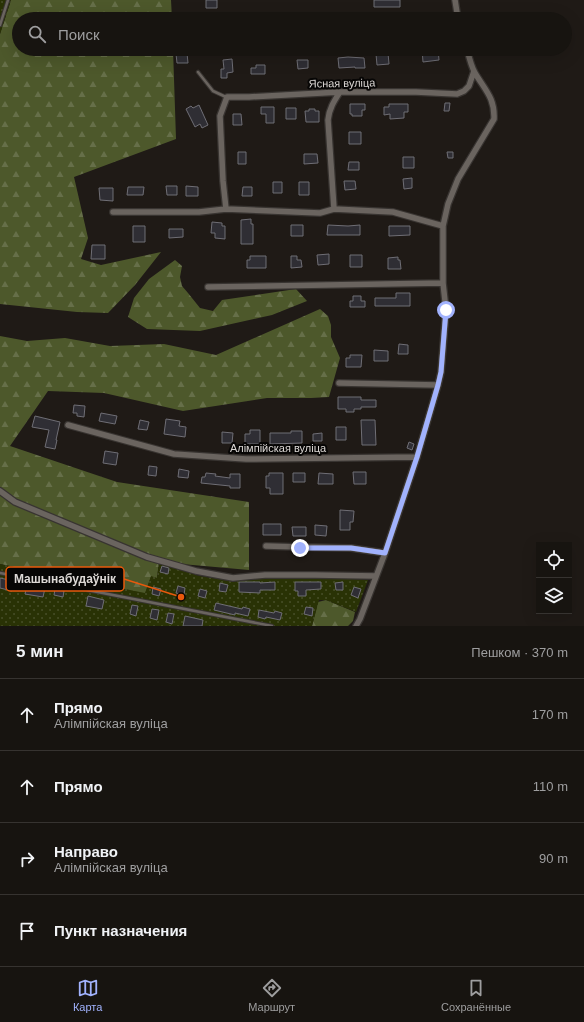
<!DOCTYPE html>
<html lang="ru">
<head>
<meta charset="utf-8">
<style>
  :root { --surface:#171410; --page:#24211e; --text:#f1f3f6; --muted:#9e9e9f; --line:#363330; --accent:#a1b2fd }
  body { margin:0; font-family:Helvetica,sans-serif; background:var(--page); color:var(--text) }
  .controls { position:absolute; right:12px; bottom:12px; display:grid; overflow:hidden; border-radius:0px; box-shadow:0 4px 16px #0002 }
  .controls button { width:36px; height:36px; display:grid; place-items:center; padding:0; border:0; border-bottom:1px solid var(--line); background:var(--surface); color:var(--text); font:20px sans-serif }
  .stop { position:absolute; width:12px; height:12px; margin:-9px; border:3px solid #a1b2fd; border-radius:50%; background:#fff }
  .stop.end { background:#a1b2fd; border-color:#fff; box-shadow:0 1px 4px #0008 }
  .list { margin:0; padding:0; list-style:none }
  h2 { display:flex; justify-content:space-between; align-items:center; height:52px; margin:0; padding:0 16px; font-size:17px }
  h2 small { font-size:13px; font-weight:400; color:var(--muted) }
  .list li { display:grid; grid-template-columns:26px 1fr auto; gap:12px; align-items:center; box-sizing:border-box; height:72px; padding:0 16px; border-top:1px solid var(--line) }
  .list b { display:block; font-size:15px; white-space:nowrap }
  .list p { margin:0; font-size:13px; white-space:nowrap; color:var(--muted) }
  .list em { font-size:13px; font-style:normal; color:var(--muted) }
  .icon { flex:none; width:22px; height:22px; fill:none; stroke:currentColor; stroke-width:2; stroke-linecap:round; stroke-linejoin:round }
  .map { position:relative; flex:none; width:584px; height:626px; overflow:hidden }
  .search { position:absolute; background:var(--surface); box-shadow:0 4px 16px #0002; left:12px; right:12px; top:12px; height:44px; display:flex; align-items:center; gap:10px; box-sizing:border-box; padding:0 14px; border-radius:22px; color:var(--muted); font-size:15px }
  .sheet { height:340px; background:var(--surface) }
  nav { display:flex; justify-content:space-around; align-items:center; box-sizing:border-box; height:56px; border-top:1px solid var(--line); background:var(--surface); font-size:11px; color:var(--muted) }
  nav a { display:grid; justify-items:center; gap:2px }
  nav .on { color:var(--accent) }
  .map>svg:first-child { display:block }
</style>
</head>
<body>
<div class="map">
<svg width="584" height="626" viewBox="0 0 584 626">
  <defs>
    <pattern id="forest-firs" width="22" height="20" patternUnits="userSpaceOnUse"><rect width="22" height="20" fill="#4d582b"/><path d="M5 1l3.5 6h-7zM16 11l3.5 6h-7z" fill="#666f49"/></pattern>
    <pattern id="garden-dots" width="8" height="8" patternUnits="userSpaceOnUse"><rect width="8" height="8" fill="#293205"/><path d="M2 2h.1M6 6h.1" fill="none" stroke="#484f29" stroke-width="1.8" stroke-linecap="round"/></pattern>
  </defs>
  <rect width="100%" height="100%" fill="#1f1a16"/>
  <path fill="url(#forest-firs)" d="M11,0H171L172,19H19V49H173L176,139L74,177L88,238L81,259L101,265L161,252L135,285L108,313L77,312L0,304V34Z
    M175,260L182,266L180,277L182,286L188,293L200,308L213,311L222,300L296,289L307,301L272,315L200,331L147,329L128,317L134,298L149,279Z
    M320,309L328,316L331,325V337L340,358L329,397L311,398H267L183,411L104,393L48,391L10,446L117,482L249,502V570L159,562L157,578L151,577L145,594L0,564V336L27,341L65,338L110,346L164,344L216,355Z
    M326,600L355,612L353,621L348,626H312L318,602Z"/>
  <path fill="url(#garden-dots)" d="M0,0H11L0,34Z
    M159,562L199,576L231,581L264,578L292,577L333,578L368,580L356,612L326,600H319L312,626H0V564L145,593L151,576L157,578Z"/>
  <path fill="#2f2e34" stroke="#6f6e75" d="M206,0H217V8H206Z
    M374,0H400V7H374Z
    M422,49H438L439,60L423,62Z
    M187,53L188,63H177L176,54Z
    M388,53L389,64L377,65L376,54Z
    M348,57L364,58L365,68H355V67L339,68L338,58Z
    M232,59L233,72L227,73V78H221V69H224L223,60Z
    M297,60H308V68L298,69Z
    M256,65H265V74H251V68H256Z
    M445,103H450L449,111H444Z
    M350,104H365V110H362V116H352V114H350Z
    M389,104H408V112H404V118L390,119V114L384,115V107H389Z
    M199,105L208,125L202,128L200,124L195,127L186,109L191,106L193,108Z
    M261,107H274V123H266V114H261Z
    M286,108H296V119H286Z
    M309,109H315V111H319V122H306L305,111H309Z
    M233,114H241L242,125H233Z
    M349,132H361V144H349Z
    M238,152H246V164H238Z
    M447,152H453V158H448Z
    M304,154H317L318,163L304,164Z
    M403,157H414V168H403Z
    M349,162H359V170H348Z
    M412,178V188L404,189L403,179Z
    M344,181H355L356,189L345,190Z
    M273,182H282V193H273Z
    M299,182H309V195H299Z
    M166,186H177V195H167Z
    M186,186L198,187V196H186Z
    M128,187H144L143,195H127Z
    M243,187H252V196H242Z
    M99,188H113V201L100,200Z
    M251,219V224H253V244H241V220Z
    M212,222L222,223V226H225V239L215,238V233H211Z
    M291,225H303V236H291Z
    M328,225L348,226L360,225V235H327Z
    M133,226H145V242H133Z
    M389,226H410V235L389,236Z
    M169,229H183V237L169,238Z
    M92,245H105V259H91Z
    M329,254V264L318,265L317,255Z
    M350,255H362V267H350Z
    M250,256H266V268H247V260H250Z
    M291,256H297V260H301L302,267L291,268Z
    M398,257V260H400L401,269H388V258Z
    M396,293H410V306H375V298H396Z
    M353,296H361V301H365V307H350V301H353Z
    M399,344L408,345V354H398Z
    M374,350L388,351V361H374Z
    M350,355H362L361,367H346V358H350Z
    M338,397H361V400H376V407H361V409H354V412H346V409H338Z
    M74,405L85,406L84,417L77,416V413H73Z
    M101,413L117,416L115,424L99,421Z
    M35,416L60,422L56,440H57L55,449L45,447L49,430L32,427Z
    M166,419L180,421L179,426L186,427L185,437L164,434Z
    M140,420L149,422L147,430L138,429Z
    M361,420H375L376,445H362Z
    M336,427H346V440H336Z
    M250,430H260V444H245V434H250Z
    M291,431H302V443L270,444V433H291Z
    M222,432L233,433L232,443H222Z
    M322,433V441H313V434Z
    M409,442L414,444L412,450L407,448Z
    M105,451L118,453L116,465L103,463Z
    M149,466L157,467L156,476L148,475Z
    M179,469L189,471L188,478L178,477Z
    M353,472H366V484H354Z
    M206,473L216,474L215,476L230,478V474H240V488H230V486L201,483L202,477H205Z
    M269,473H283V494H270V488H266V476H269Z
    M293,473H305V482H293Z
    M319,473L333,474V484H318Z
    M340,510L354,511L353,522H350V530H340Z
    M263,524H281V535H263Z
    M315,525L327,526L326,536L315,535Z
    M292,527H306V536H293Z
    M162,566L169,568L168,574L160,572Z
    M0,578L14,581L12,591L0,588Z
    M239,582H260V583L275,582V590H260V593L239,592Z
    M295,582H321V589L306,590V596H298V591H295Z
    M343,582V590H336L335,583Z
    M220,583L228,585L226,592L219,591Z
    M27,585L45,588L43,597L25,594Z
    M178,586L185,588L184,595L176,593Z
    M153,587L161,589L159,596L152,594Z
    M354,587L361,589L358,598L351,595Z
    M55,589L64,591L63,597L54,595Z
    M200,589L207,591L205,598L198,596Z
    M88,596L104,600L102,609L86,606Z
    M216,603L242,609L243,607L250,609L248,616L235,613V615L214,610Z
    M132,605L138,606L136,616L130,614Z
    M306,607L313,608L312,616L304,614Z
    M152,609L159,610L157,620L150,618Z
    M259,610L274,613L275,611L282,613L280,620L266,617L265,619L258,617Z
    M168,613L174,614L172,624L166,622Z
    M185,616L203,620L202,626H183Z"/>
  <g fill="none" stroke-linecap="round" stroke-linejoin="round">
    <defs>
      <path id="lane" d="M0,25L8,0
        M198,72L213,91L226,97
        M0,573L272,626"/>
      <path id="street" d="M455,0L458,19
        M226,209L223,181L220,116L227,97H249L340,92H416L457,94L464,91L469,86L474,71
        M334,209L328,120C329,109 334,101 340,92
        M113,212H199L226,209L320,213L334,209L393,212L443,226
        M208,287L443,283
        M339,383L438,385
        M68,425L174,454L246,459L417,457
        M0,491L15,502L147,557L196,571L233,578L265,575H315L376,576
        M266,546L300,547L351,548L385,553
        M356,626L360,619L385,553L417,457L438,385L441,372L446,310L443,283V226L448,204L458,179L494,119C495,98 485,90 475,73C471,66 469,57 467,49"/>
    </defs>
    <use href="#lane" stroke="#383431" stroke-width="4.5"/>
    <use href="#street" stroke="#383431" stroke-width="8"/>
    <use href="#lane" stroke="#6a645f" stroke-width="2.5"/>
    <use href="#street" stroke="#6a645f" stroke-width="5.5"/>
  </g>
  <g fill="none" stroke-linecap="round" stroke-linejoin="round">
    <path stroke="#a1b2fd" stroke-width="5" d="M300,548H351L385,553L417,457L438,385L441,372L446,310"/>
  </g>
  <g text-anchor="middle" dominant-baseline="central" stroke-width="4" stroke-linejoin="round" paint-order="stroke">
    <g font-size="11" fill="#ddd9d6" stroke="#070605">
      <text transform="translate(342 83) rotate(-1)">Ясная вуліца</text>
      <text x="278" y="448">Алімпійская вуліца</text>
    </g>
  </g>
  <path fill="none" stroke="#e8590c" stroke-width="1.5" d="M181 597L124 579"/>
  <circle fill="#e8590c" stroke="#070605" stroke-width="1.5" cx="181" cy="597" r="4"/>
  <rect fill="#070605" stroke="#e8590c" stroke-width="1.5" x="6" y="567" width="118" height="24" rx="4"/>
  <g font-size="12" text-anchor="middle" font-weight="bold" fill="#ddd9d6">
    <text x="65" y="583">Машынабудаўнік</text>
  </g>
</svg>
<div class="controls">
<button><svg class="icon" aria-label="locate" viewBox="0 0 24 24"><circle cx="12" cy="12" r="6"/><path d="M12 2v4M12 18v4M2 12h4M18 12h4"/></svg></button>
<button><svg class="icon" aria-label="layers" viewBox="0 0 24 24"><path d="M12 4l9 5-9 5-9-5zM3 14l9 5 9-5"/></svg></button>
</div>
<div class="stop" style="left:446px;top:310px"></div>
<div class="stop end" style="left:300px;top:548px"></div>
<div class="search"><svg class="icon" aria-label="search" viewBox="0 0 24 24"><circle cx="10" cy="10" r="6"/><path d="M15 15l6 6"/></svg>Поиск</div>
</div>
<section class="sheet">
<h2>5 мин<small>Пешком · 370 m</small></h2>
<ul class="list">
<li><svg class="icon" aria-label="ahead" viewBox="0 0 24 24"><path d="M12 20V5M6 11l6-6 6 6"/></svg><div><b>Прямо</b><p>Алімпійская вуліца</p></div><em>170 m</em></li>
<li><svg class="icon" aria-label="ahead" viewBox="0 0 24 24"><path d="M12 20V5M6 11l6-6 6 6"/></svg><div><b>Прямо</b></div><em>110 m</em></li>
<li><svg class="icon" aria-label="right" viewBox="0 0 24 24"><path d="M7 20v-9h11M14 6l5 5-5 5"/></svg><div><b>Направо</b><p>Алімпійская вуліца</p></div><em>90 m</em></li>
<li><svg class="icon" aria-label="arrive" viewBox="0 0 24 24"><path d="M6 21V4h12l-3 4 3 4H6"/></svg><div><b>Пункт назначения</b></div></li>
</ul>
</section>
<nav>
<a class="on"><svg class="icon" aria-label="map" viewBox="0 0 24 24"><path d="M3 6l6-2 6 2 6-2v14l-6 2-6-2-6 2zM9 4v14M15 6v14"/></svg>Карта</a>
<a><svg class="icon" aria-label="directions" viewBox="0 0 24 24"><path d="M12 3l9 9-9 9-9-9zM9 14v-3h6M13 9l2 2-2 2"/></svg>Маршрут</a>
<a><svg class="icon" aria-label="saved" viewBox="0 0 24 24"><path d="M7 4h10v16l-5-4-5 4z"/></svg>Сохранённые</a>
</nav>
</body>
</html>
